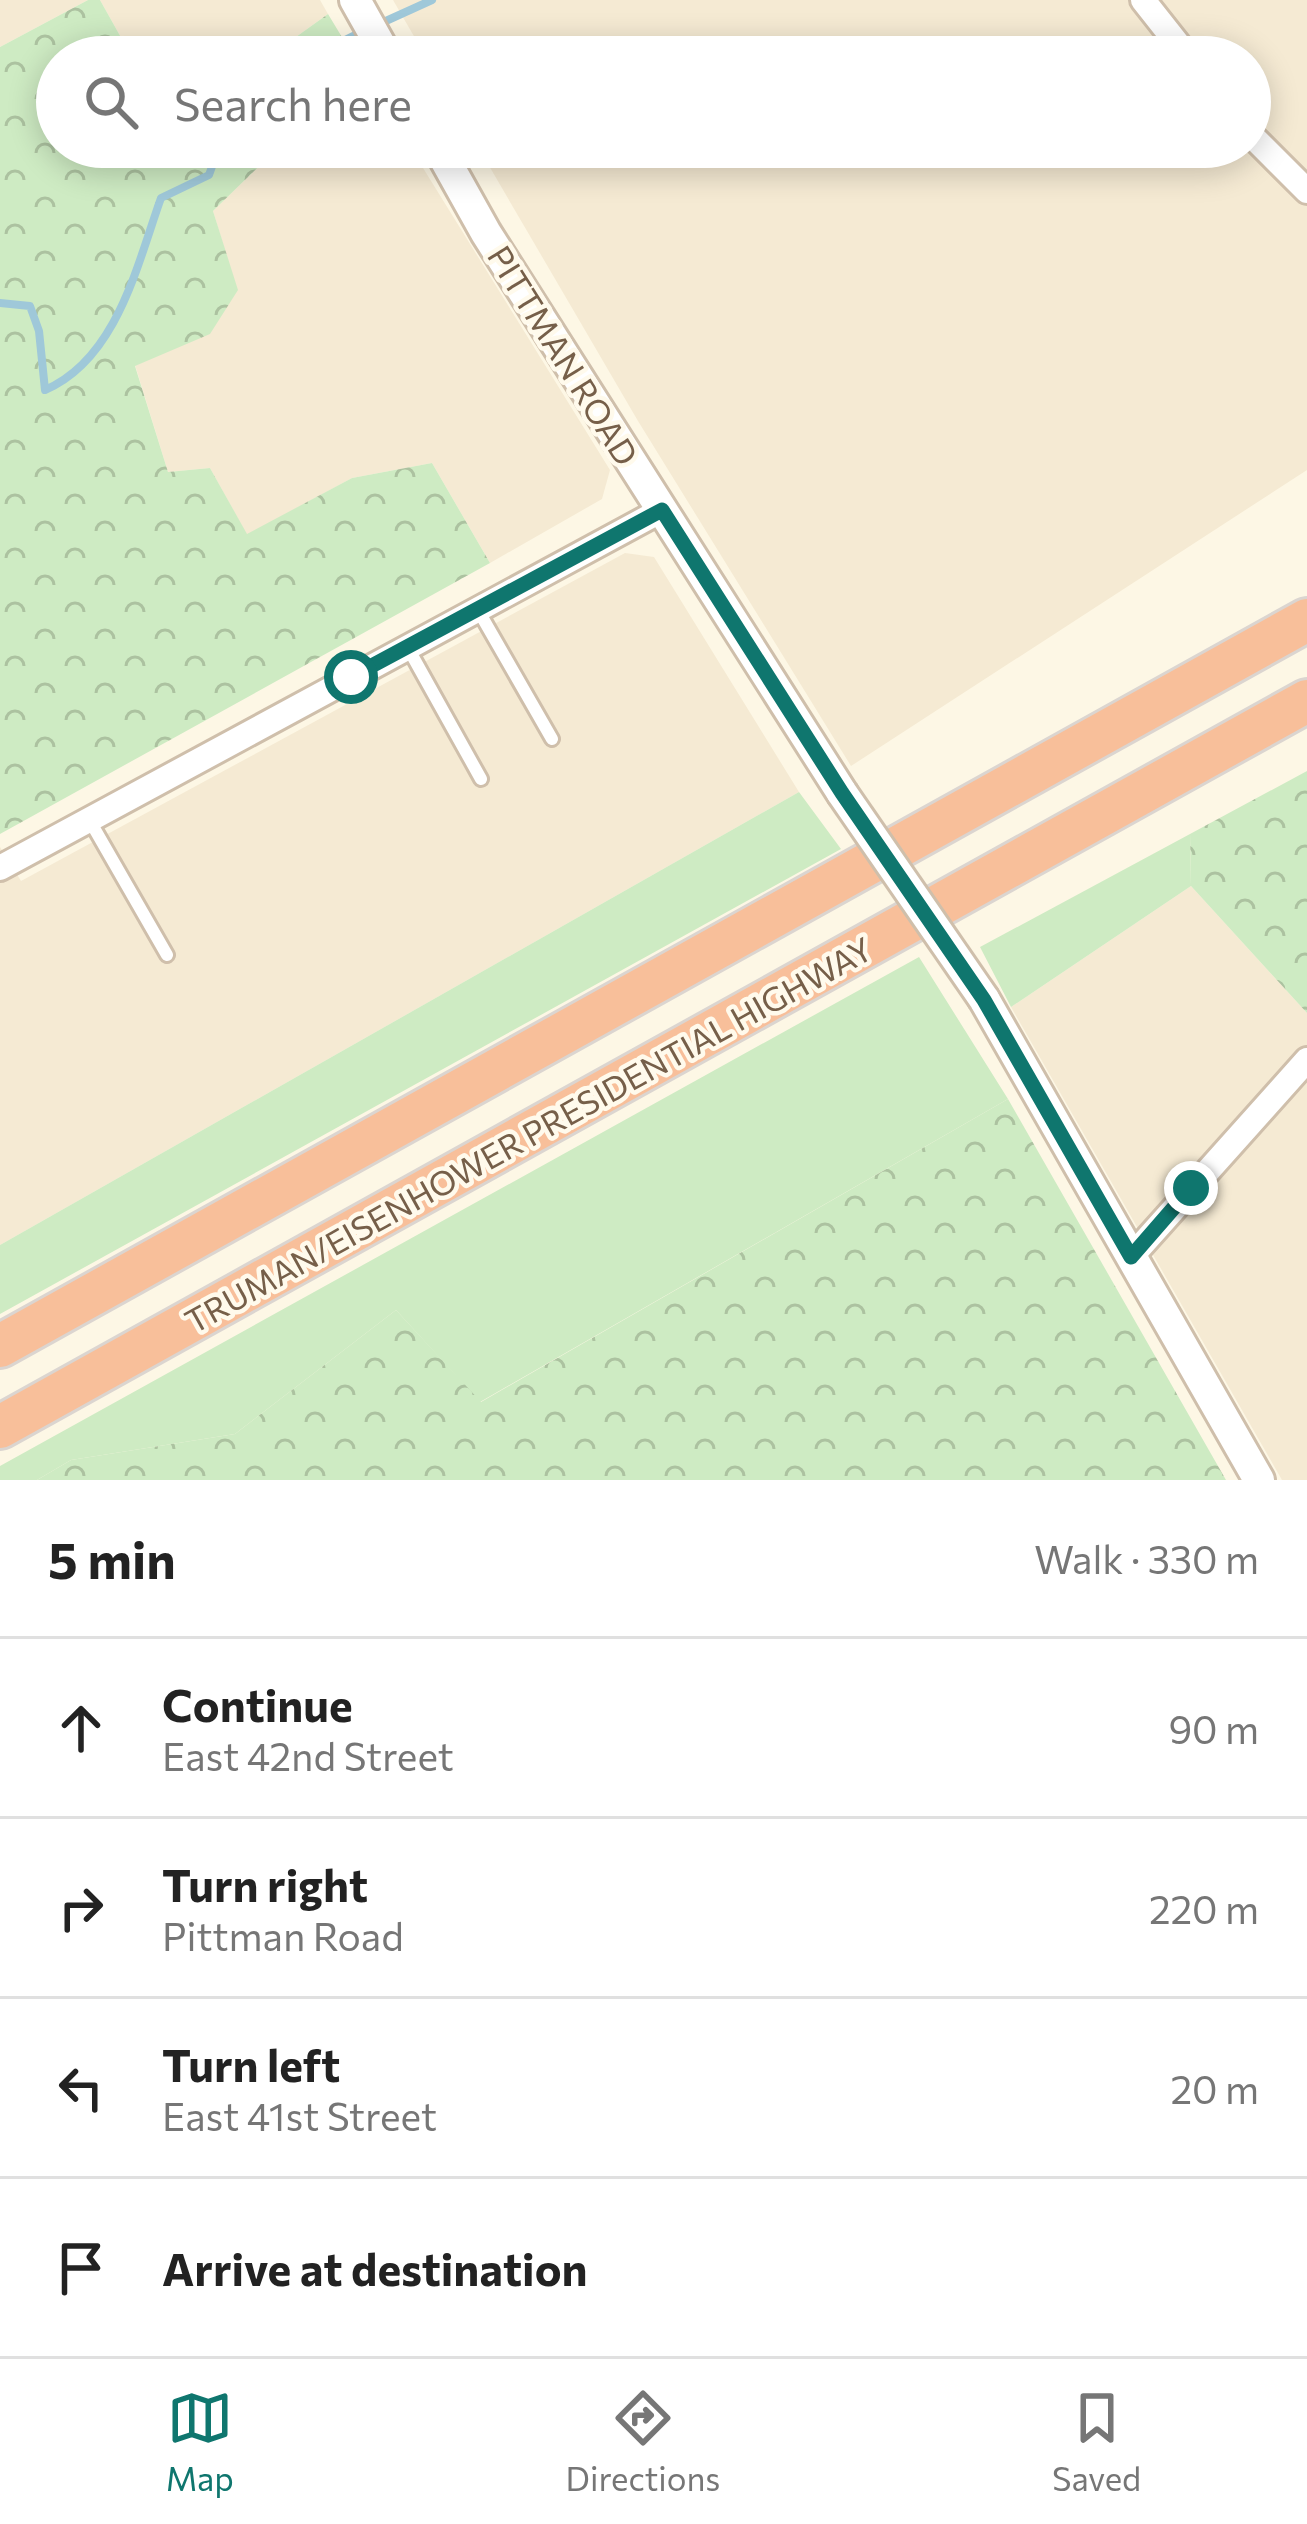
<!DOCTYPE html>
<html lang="en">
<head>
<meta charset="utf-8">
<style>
  :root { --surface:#fff; --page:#f2f2f2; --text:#222; --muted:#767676; --line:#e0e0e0; --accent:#0f766e }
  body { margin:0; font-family:Commissioner,sans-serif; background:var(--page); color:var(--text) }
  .stop { position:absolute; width:36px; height:36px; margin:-27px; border:9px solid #0f766e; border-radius:50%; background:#fff }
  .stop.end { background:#0f766e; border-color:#fff; box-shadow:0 3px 12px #0008 }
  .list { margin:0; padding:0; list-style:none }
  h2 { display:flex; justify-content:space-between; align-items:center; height:156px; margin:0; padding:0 48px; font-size:51px }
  h2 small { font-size:39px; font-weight:400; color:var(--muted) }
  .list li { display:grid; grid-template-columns:78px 1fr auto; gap:36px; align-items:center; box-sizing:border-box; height:180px; padding:0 48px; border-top:3px solid var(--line) }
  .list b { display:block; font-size:45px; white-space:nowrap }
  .list p { margin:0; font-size:39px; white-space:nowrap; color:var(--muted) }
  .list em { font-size:39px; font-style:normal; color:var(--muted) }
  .icon { flex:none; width:66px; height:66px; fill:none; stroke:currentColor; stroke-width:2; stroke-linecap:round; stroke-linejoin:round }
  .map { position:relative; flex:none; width:1307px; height:1480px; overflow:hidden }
  .search { position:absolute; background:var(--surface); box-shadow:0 6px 30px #0003; left:36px; right:36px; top:36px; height:132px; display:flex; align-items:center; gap:30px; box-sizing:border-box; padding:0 42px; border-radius:66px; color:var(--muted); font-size:45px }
  .sheet { height:876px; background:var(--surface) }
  nav { display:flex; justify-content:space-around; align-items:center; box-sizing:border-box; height:168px; border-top:3px solid var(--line); background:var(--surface); font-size:33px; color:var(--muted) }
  nav a { display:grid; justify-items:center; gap:6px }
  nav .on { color:var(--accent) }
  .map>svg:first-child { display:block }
</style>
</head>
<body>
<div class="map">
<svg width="1307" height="1480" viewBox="0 0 1307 1480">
  <defs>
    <pattern id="forest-crowns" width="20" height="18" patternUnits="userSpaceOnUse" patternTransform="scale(3)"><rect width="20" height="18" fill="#ceebc3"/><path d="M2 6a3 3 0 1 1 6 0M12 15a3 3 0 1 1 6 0" fill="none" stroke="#acc2a0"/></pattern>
  </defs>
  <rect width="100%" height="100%" fill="#fdf7e5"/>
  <path fill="#f5ead3" d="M0,0H88L0,47Z
    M100,0H320L328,14L268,57H132Z
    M393,0H1307V470L851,766L638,421L478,147H1250V57H426Z
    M279,147H410L610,470L602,499L490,563L432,463L352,478L247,535L210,468L168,472L135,365L210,333L237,290L213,211Z
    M625,553L654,557L799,792L0,1245V847L21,881Z
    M1191,886L1307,1013V1480H1282L1011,1007Z"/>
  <path fill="#ceebc3" d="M799,792L841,849L0,1314V1245Z
    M1190,834L1191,886L1011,1007L980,947Z
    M919,957L1008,1099L480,1402L396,1310L235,1434L71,1460L37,1480H0V1466Z"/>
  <path fill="url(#forest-crowns)" d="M88,0H100L132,57H57V147H279L213,211L238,290L210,334L135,366L168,472L210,468L247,534L352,478L432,463L490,563L0,834V47Z
    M328,14L354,57H268Z
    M1307,771V1013L1191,886L1190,834Z
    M1008,1099L1226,1480H37L71,1460L235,1434L396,1310L481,1402Z"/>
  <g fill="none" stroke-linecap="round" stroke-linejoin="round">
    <path stroke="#9fc8d9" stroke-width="8" d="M377,25L432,0
      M311,57L363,31
      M0,303L30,306L39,331L45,390C117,359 137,265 161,198L209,175L219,147"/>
    <defs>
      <path id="service" d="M478,610L552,739
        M408,648L481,779
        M90,821L167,955"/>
      <path id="minor" d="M1143,0L1188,57
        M1250,134L1307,191
        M0,868L662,510
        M1131,1257L1307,1060"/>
      <path id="tertiary" d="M355,0L387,57
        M438,147L486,233L842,793
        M984,999L1259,1480"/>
      <path id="motorway" d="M0,1346L1307,620
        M0,1427L1307,701"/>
    </defs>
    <use href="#service" stroke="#cfbfab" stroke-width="18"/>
    <use href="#minor" stroke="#cfbfab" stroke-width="30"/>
    <use href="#tertiary" stroke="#cfbfab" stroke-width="36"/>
    <use href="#motorway" stroke="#dbd5d0" stroke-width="48"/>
    <use href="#service" stroke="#fff" stroke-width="12"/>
    <use href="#minor" stroke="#fff" stroke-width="24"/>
    <use href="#tertiary" stroke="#fff" stroke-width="30"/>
    <use href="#motorway" stroke="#f8bf9a" stroke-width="42"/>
    <defs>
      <path id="tertiary-bridge" d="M842,793L984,999"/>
    </defs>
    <use href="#tertiary-bridge" stroke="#cfbfab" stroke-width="36" stroke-linecap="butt"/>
    <use href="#tertiary-bridge" stroke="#fff" stroke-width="30"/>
  </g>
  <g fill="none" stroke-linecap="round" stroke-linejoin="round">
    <path stroke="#0f766e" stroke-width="15" d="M351,677L662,510L842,793L984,1000L1131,1257L1191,1188"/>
  </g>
  <g text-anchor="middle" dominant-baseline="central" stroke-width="9" stroke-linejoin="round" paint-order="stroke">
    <g font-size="33" fill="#765f49" stroke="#fffaec">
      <text transform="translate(564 355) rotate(58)">PITTMAN ROAD</text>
      <text transform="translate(528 1134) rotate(-29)">TRUMAN/EISENHOWER PRESIDENTIAL HIGHWAY</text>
    </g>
  </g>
</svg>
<div class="stop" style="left:351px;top:677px"></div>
<div class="stop end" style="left:1191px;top:1188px"></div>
<div class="search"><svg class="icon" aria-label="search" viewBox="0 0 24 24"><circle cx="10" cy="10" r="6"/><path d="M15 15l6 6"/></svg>Search here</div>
</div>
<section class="sheet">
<h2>5 min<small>Walk · 330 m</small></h2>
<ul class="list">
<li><svg class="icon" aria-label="ahead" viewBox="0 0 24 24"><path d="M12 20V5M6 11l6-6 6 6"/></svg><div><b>Continue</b><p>East 42nd Street</p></div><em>90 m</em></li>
<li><svg class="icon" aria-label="right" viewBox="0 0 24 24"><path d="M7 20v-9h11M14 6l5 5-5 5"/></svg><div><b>Turn right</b><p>Pittman Road</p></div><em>220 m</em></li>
<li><svg class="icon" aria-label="left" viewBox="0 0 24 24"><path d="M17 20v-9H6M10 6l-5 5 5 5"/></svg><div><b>Turn left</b><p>East 41st Street</p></div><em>20 m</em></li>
<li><svg class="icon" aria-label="arrive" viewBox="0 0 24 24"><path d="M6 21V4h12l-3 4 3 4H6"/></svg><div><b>Arrive at destination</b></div></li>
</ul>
</section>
<nav>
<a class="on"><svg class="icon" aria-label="map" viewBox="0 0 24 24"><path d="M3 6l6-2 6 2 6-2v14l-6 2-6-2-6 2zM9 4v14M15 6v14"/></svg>Map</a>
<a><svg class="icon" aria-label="directions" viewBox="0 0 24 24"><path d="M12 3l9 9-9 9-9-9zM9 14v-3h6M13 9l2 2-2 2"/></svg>Directions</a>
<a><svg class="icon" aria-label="saved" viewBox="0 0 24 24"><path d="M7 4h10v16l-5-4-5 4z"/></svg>Saved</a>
</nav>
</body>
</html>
